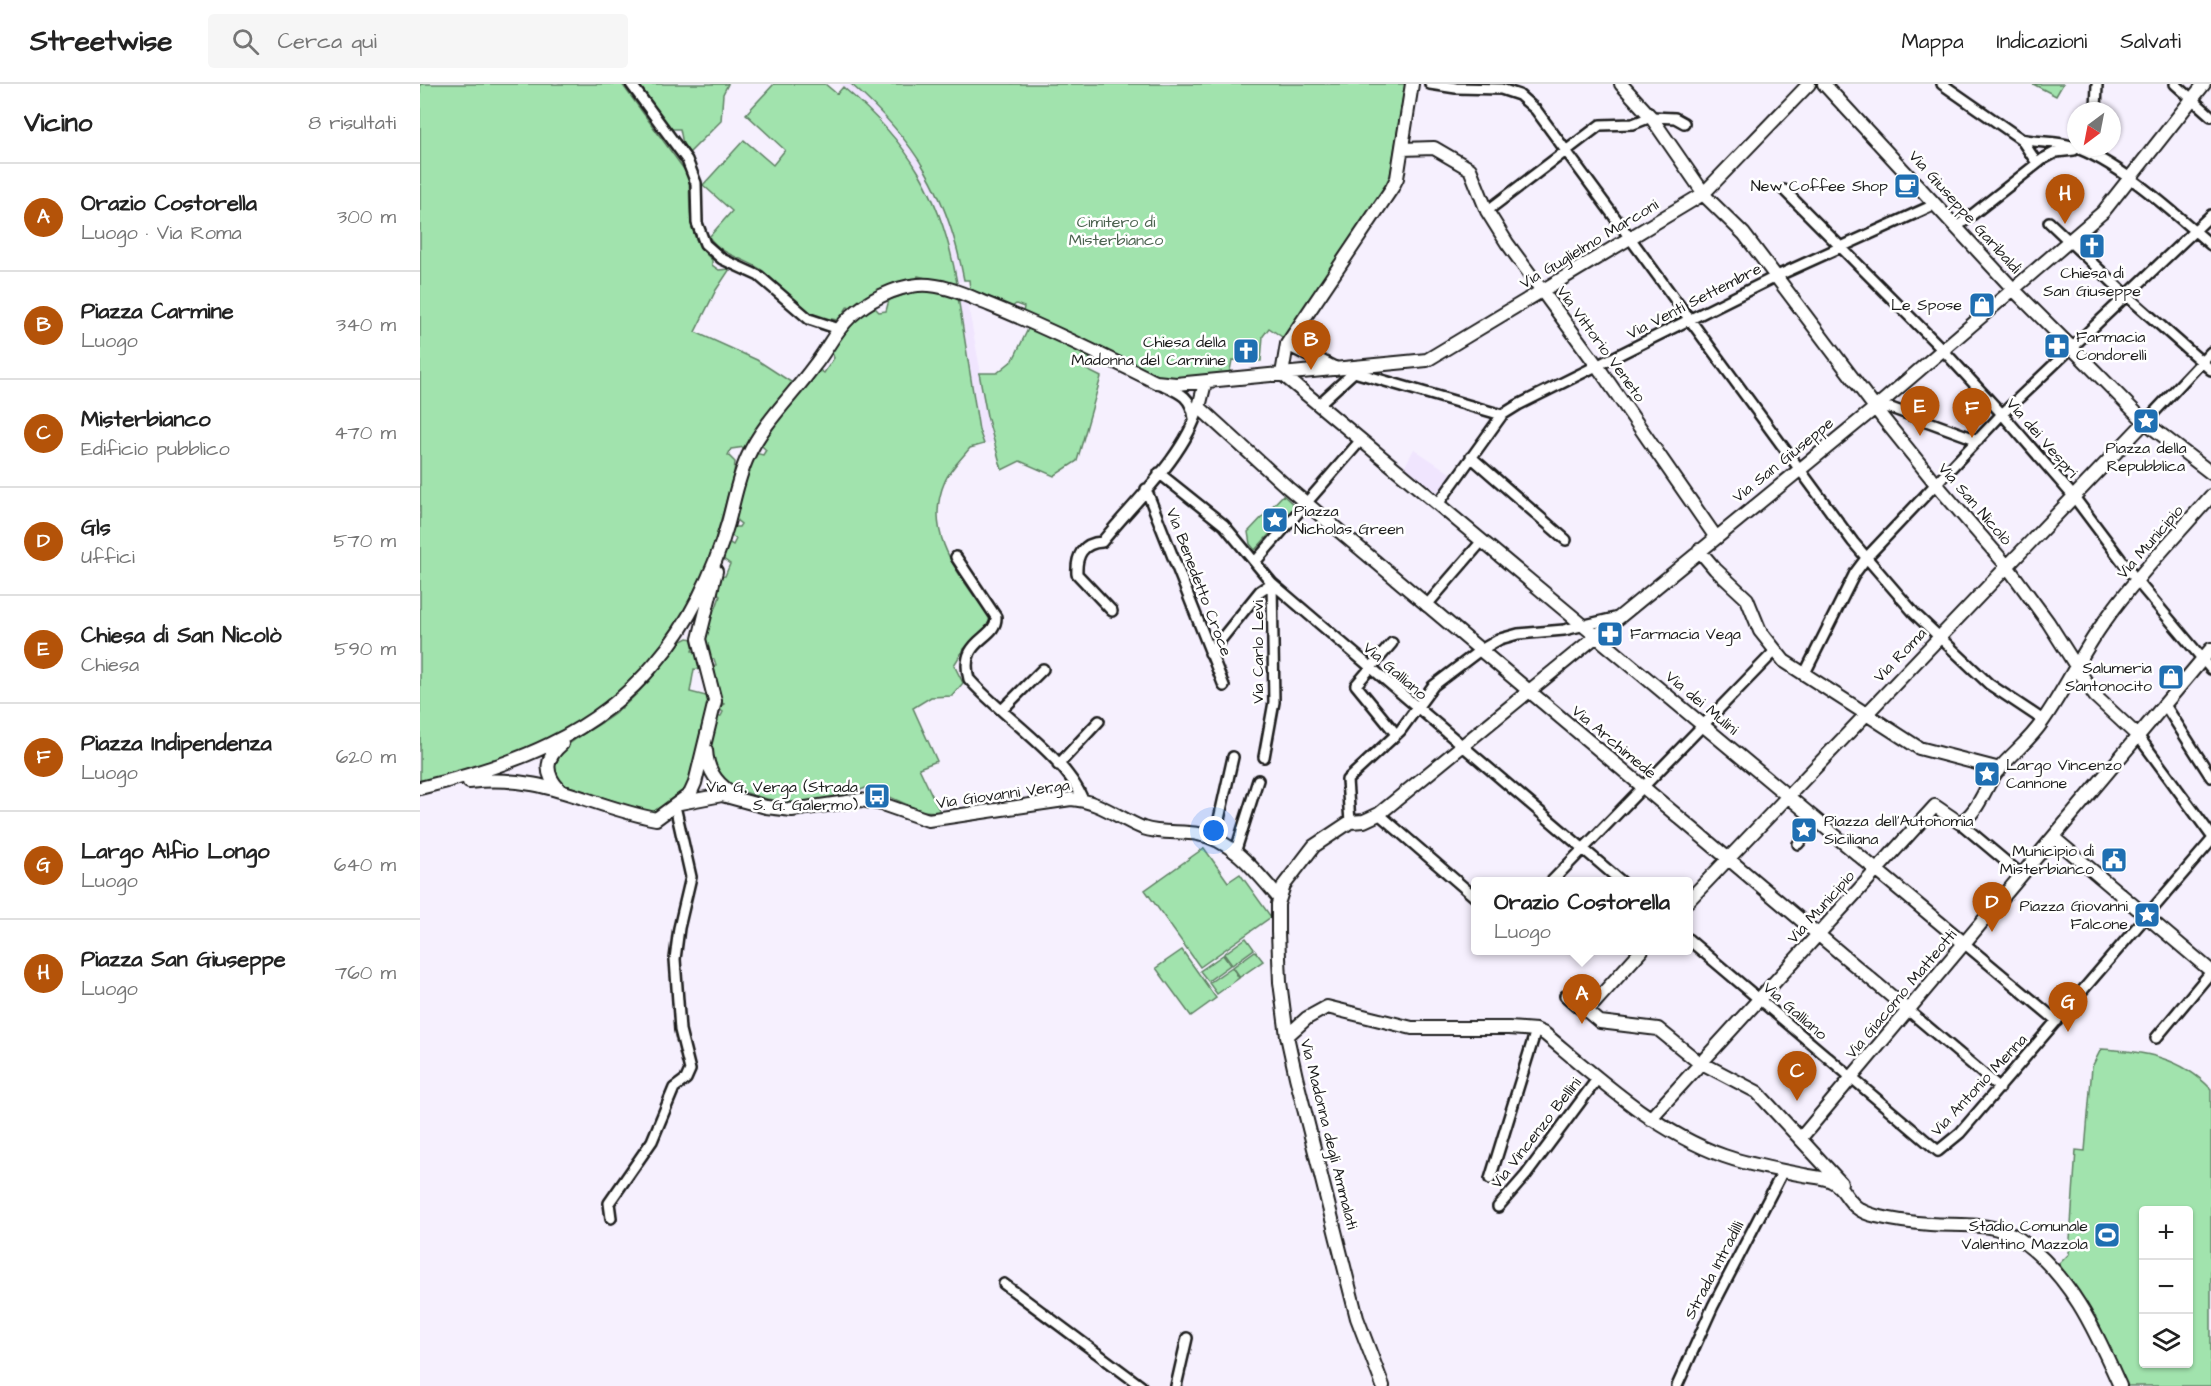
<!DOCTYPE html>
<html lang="it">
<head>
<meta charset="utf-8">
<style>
  :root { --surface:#fff; --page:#f6f6f6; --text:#222; --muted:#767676; --line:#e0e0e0; --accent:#b45309 }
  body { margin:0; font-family:"Architects Daughter",sans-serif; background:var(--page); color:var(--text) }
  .controls { position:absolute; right:18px; bottom:18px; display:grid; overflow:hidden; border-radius:6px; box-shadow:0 2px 4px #0004 }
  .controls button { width:54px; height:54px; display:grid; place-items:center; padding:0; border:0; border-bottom:2px solid var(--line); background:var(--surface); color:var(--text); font:30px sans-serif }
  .compass { position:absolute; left:1647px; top:18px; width:54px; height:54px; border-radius:50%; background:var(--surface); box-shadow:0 2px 4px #0004; rotate:212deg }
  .you { position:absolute; left:794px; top:747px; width:21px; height:21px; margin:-15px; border:4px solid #fff; border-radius:50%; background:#1a73e8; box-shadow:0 0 0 9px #1a73e833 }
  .badge { display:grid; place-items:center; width:39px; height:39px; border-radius:50%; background:var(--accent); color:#fff; font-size:20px; font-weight:700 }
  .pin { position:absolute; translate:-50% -50px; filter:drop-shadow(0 2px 3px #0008) }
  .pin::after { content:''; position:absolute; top:32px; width:21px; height:18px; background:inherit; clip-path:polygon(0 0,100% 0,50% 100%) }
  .popup { position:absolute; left:1051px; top:793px; width:222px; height:78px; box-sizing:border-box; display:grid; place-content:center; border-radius:6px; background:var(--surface); filter:drop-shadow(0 2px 4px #0005); font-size:20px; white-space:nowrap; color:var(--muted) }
  .popup b { font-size:22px; color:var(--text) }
  .popup::after { content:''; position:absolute; left:50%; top:100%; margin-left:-12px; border:12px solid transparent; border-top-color:var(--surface) }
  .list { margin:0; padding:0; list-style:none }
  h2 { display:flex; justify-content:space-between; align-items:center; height:78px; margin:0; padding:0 24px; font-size:26px }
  h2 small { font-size:20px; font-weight:400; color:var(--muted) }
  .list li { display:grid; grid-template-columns:39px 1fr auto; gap:18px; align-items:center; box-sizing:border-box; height:108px; padding:0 24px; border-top:2px solid var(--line) }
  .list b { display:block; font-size:22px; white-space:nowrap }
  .list p { margin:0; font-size:20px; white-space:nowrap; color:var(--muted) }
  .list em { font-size:20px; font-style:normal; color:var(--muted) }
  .icon { flex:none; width:33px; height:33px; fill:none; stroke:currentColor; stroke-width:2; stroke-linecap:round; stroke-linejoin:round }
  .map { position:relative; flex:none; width:1791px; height:1302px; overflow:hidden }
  header { display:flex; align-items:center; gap:36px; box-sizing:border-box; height:84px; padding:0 30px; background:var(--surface); border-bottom:2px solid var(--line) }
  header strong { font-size:28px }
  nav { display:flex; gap:33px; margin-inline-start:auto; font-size:21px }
  .search { width:420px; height:54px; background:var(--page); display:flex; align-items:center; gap:15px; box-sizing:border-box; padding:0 21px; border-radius:6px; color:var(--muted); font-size:22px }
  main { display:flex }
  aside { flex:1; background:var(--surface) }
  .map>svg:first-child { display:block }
</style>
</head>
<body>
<header>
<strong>Streetwise</strong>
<div class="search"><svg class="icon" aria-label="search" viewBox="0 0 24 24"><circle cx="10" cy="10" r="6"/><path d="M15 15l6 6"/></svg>Cerca qui</div>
<nav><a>Mappa</a><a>Indicazioni</a><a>Salvati</a></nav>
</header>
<main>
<aside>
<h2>Vicino<small>8 risultati</small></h2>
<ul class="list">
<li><span class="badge">A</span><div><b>Orazio Costorella</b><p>Luogo · Via Roma</p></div><em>300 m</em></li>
<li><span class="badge">B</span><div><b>Piazza Carmine</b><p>Luogo</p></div><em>340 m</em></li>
<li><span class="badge">C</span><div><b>Misterbianco</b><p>Edificio pubblico</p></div><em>470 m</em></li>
<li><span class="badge">D</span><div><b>Gls</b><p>Uffici</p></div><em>570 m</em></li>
<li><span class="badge">E</span><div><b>Chiesa di San Nicolò</b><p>Chiesa</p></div><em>590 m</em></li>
<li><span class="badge">F</span><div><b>Piazza Indipendenza</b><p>Luogo</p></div><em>620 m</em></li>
<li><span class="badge">G</span><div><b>Largo Alfio Longo</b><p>Luogo</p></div><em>640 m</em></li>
<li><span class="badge">H</span><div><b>Piazza San Giuseppe</b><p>Luogo</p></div><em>760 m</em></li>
</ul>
</aside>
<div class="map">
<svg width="1791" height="1302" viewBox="0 0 1791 1302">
  <rect width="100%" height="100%" fill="#f6f0fe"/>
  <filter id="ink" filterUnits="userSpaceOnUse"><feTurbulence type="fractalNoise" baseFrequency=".0167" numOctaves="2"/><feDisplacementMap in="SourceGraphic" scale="12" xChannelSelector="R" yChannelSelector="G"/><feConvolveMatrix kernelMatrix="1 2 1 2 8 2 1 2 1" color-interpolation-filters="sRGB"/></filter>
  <g filter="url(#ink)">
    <path fill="#f0e5fe" d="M420,0H431L466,33L508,87L533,145L544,196L537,199L532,167L520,128L491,74L462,38Z
      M538,213L547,216L574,358L564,360L559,346Z
      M994,365L1033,391L1018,412L984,384Z"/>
    <path fill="#a1e3ad" stroke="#5e8064" stroke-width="1.5" fill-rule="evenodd" d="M0,0H202L266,88L269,95C271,128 265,152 292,176V181L299,186L310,185L296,206L275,248L337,276L374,300L325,363L311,365L308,371L315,378L314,389C305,421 297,454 285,485C261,547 214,607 157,642C132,656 103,666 78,678L73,675L66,681L0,697Z
      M218,0H308L303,10L301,37L269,69L263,60L260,45H251Z
      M354,0H405L417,10L423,3C490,59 522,113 537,199L528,200L498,192L496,197L434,225L428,222L419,236C408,235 396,234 387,228C371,217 358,199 343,187C324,173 303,173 289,153L312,127L283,101L324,56L353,81L365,66L326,30Z
      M431,0H985L970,93L966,107L955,122H950L949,131L865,255L849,244L843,252L841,277L812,276L809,292L762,297L742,294L603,228L604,223L596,220L592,223L555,210V207L550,205L549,196H544C528,111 496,57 431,0Z
      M1613,0H1643L1636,12Z
      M496,207H510L538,213L559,346L564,360L550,364C542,374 530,385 525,397C501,452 543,494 572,537L544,565L534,581L543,599L532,612L511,613L493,624L517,677L499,684L520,728L501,727L448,703C430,711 391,718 371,718C352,718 304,706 296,688C287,670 292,652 296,634L301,632L303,628L298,624L304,620L299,618L294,583L296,581L294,575H290L284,556L291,523L296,524L300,512L295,504L298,493L305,492L310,480L302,474L308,458L313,461L316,455L310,451L313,443H319L321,440L315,435L331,377L335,369L343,371L346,366L340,360L345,353L398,285L404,289L414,274L411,266L442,229L453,222L459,228L466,227L469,216Z
      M609,243L670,273L665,285L681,293L657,377L634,392L600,377L582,386L567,332L559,289H577L593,276Z
      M863,411L875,422L835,466L830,460L828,448Z
      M268,554L276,556L272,567L279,568L284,586L274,585L270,608L290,613L270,703L239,728L230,729L139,699L132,679C145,656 176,645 197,628C221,608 241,584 260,558Z
      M784,764L808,798L820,790L851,833L780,883L725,806Z
      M826,854L834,865L812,881L804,870Z
      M762,866L796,914L771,932L736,884Z
      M835,867L843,877L820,893L813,883Z
      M803,871L810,881L788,897L780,887Z
      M812,883L819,894L797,910L789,899Z
      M1681,965C1723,967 1761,973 1791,1005V1302H1707L1676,1234L1639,1180L1649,1170L1656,1066L1665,1067L1672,983ZM1724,1126H1768V1280H1724Z"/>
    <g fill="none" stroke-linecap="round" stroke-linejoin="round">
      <defs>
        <path id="street" d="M211,0L267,76L276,99L277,139L285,160L302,175L339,192L389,235L419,245
          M1010,0L1036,4L1081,5L1099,11L1116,26L1433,458L1495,530L1569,600L1623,636
          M1522,0L1601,55L1617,79
          M1755,0L1791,32
          M1676,27L1677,0
          M1601,55C1618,59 1637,57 1651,62C1697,76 1754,129 1791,161
          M1364,106L1522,265L1582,330L1654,413L1717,497L1791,585
          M1067,127L1180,41L1213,40L1231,33L1255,34L1264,39
          M1629,138L1706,211L1791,286
          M1538,142L1623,75L1636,68L1654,66
          M934,288L1082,331
          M743,301C761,309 771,313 774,334
          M899,320L934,288L931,285
          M1455,324H1471L1558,356
          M1725,338L1791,268
          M1051,373L1146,456
          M739,389L804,441L852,499L1202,798
          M726,405L804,602
          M1018,420L1082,331L1098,321L1357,192L1516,120
          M536,473L576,533C577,556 538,554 549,595C580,631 646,672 663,716
          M835,478L941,356
          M1006,522L1062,457
          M692,527L657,490C656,472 662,459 682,458C714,418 765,372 779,323
          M972,559L936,601L976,650
          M790,569L840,507L852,499L854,618L844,673
          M1384,591L1435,489L1447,473L1582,330L1791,131
          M1745,621L1791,693
          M582,626L623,585
          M1719,653L1791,751
          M638,681L679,637
          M959,730L1056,814
          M930,738L927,696L980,647L1013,602L1059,567L1080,555L1098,550L1144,546L1195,534
          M1540,739L1602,791
          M795,753L813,673
          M1378,760L1398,737
          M815,769L838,696
          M1131,798L1354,568
          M1268,855L1518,1067L1540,1049L1791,757
          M1545,860L1637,937
          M1145,912L1160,925L1167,927
          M1489,927L1580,1004
          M1736,954L1791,888
          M1070,1095L1116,946
          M1078,1123L1106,1091L1178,994
          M191,1134L189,1119L232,1057L254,1004L266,995L270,986L260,946L255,875L259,844L271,793L255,722
          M584,1200L721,1302
          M756,1302L767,1254
          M1257,1302L1293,1222L1363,1087"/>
        <path id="secondary" d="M1201,0L1231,33L1287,114L1324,150L1462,333L1516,400L1587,482L1628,538L1675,612L1719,653
          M1404,0L1594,206L1651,263L1725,338L1791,389
          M982,65L1014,64L1050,85L1067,127L1087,159L1178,283L1295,452
          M867,260L916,285
          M862,290L1545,860
          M862,290L867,260L972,104L977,94L992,0
          M785,299L779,323L867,403L1489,927
          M1279,466L1295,485L1327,515L1340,547L1364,577L1499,664L1580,685
          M286,666C287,686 298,702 316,711
          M49,698C123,689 168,722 236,735L270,710L275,699L295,617L279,555L296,487
          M0,704C91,682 175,652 236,578C269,540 294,488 308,439C314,417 318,393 328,372C343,339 373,311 394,282C407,266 415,247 430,233C447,217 474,203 498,201C523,199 548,212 570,221C627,244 681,271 736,298L756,300L1007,276L1283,110L1389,0
          M139,705C124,689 125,674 142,660
          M260,719L302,711L346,723L372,726L441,716L462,720L508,736L651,715C680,717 698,734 723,744C740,750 760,747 778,750C812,755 838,790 859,814
          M1634,754L1791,887
          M1268,817L1725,338
          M1222,866L1167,927L1180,938L1238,945L1276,976L1337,1008L1421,1099
          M867,952L887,934L907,923L992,944H1089L1116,946L1125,950C1181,997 1235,1047 1304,1072C1330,1081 1357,1086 1384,1091C1392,1093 1403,1093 1411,1097C1429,1105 1425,1125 1456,1132C1473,1136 1492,1139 1510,1140C1538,1142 1573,1137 1598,1154C1651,1191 1675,1246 1700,1302
          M1230,1035L1515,722L1540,739C1561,726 1564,702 1579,685C1594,668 1610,656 1622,638C1644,607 1660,572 1682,541C1714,495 1754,454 1791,412
          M1380,1055L1791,565
          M963,1302L937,1234L876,993L867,952L860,898L858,848V820L864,801L894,762L930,738L944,737L959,730L1455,324L1683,128L1784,0"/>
      </defs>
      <use href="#street" stroke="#1c1c1c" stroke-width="14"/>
      <use href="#secondary" stroke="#1c1c1c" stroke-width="16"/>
      <use href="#street" stroke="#fff" stroke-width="9"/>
      <use href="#secondary" stroke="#fff" stroke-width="12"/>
    </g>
  </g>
  <defs>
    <symbol id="cafe-square" viewBox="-11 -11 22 22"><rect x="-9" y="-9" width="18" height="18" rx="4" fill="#1f6fb2" stroke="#fff"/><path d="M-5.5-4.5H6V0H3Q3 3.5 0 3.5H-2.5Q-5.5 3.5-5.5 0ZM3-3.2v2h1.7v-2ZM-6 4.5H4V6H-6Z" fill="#fff"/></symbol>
    <symbol id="church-square" viewBox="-11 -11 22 22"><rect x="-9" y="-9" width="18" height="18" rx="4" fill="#1f6fb2" stroke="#fff"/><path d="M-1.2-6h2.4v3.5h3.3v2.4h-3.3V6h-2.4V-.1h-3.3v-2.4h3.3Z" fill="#fff"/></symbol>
    <symbol id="shop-square" viewBox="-11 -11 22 22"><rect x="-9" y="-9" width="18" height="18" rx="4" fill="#1f6fb2" stroke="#fff"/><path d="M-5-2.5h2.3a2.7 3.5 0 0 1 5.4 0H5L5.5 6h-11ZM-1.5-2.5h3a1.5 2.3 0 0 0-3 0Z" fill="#fff"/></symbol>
    <symbol id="pharmacy-square" viewBox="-11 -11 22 22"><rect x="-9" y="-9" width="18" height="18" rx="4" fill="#1f6fb2" stroke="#fff"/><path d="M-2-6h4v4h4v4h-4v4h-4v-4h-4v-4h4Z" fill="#fff"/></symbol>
    <symbol id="sight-square" viewBox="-11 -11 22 22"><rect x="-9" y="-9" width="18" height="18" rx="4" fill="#1f6fb2" stroke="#fff"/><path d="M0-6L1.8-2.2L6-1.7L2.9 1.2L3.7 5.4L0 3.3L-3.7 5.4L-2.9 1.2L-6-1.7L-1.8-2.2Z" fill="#fff"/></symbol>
    <symbol id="bus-square" viewBox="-11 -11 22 22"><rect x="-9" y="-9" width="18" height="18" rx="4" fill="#1f6fb2" stroke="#fff"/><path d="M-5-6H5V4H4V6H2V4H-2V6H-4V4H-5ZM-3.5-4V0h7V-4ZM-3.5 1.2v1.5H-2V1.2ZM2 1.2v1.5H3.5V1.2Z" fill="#fff"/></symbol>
    <symbol id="civic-square" viewBox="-11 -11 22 22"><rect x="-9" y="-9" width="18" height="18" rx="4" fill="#1f6fb2" stroke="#fff"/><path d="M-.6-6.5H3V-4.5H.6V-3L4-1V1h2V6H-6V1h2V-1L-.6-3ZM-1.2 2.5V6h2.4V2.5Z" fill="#fff"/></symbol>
    <symbol id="stadium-square" viewBox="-11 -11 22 22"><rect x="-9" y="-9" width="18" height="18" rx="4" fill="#1f6fb2" stroke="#fff"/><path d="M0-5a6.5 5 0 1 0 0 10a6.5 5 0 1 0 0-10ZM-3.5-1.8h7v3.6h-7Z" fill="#fff"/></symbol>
  </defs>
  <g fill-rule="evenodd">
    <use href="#cafe-square" x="1472" y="87" width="30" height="30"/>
    <use href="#church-square" x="1657" y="147" width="30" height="30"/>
    <use href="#shop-square" x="1547" y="206" width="30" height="30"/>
    <use href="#pharmacy-square" x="1622" y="247" width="30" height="30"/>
    <use href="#church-square" x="811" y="252" width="30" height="30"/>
    <use href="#sight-square" x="1711" y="322" width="30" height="30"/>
    <use href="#sight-square" x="840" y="421" width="30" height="30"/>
    <use href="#pharmacy-square" x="1175" y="535" width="30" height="30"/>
    <use href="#shop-square" x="1736" y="578" width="30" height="30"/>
    <use href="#sight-square" x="1552" y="675" width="30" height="30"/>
    <use href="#bus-square" x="442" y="697" width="30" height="30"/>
    <use href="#sight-square" x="1369" y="731" width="30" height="30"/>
    <use href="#civic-square" x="1679" y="761" width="30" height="30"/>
    <use href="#sight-square" x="1712" y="816" width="30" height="30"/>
    <use href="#stadium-square" x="1672" y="1136" width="30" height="30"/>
  </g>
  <g text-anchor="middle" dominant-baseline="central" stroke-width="5" stroke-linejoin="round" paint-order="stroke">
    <g font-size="16" fill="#1c1c1c" stroke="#fff" text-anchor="end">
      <text x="1468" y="102">New Coffee Shop</text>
      <text x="1672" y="189" text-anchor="middle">Chiesa di<tspan x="1672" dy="18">San Giuseppe</tspan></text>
      <text x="1542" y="221">Le Spose</text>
      <text x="1656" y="253" text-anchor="start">Farmacia<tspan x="1656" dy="18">Condorelli</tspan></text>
      <text x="806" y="258">Chiesa della<tspan x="806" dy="18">Madonna del Carmine</tspan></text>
      <text x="1726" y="364" text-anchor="middle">Piazza della<tspan x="1726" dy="18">Repubblica</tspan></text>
      <text x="874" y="427" text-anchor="start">Piazza<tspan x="874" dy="18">Nicholas Green</tspan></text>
      <text x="1210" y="550" text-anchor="start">Farmacia Vega</text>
      <text x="1732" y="584">Salumeria<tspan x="1732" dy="18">Santonocito</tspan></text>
      <text x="1586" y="681" text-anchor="start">Largo Vincenzo<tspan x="1586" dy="18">Cannone</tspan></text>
      <text x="438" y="703">Via G. Verga (Strada<tspan x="438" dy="18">S. G. Galermo)</tspan></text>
      <text x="1404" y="737" text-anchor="start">Piazza dell'Autonomia<tspan x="1404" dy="18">Siciliana</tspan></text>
      <text x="1674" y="767">Municipio di<tspan x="1674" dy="18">Misterbianco</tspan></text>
      <text x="1708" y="822">Piazza Giovanni<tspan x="1708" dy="18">Falcone</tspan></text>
      <text x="1668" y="1142">Stadio Comunale<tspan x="1668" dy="18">Valentino Mazzola</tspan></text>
    </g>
    <g font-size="16" fill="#1c1c1c" stroke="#fff">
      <text transform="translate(1545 128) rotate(48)">Via Giuseppe Garibaldi</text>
      <text transform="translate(1169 160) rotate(-31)">Via Guglielmo Marconi</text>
      <text transform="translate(1274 217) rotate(-27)">Via Venti Settembre</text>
      <text transform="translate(1181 260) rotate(54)">Via Vittorio Veneto</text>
      <text transform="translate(1622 354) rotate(49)">Via dei Vespri</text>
      <text transform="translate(1363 376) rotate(-39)">Via San Giuseppe</text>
      <text transform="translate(1555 420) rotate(49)">Via San Nicolò</text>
      <text transform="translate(1730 458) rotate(-49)">Via Municipio</text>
      <text transform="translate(779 498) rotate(69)">Via Benedetto Croce</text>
      <text transform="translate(838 568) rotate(-90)">Via Carlo Levi</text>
      <text transform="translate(1480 571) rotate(-46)">Via Roma</text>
      <text transform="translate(975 587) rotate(41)">Via Galliano</text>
      <text transform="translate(1282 619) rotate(40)">Via dei Mulini</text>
      <text transform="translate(1194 658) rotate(40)">Via Archimede</text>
      <text transform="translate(583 710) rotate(-8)">Via Giovanni Verga</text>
      <text transform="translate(1401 823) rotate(-48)">Via Municipio</text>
      <text transform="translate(1481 910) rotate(-50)">Via Giacomo Matteotti</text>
      <text transform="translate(1375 927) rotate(41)">Via Galliano</text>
      <text transform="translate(1559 1001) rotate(-47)">Via Antonio Menna</text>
      <text transform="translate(1116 1049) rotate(-52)">Via Vincenzo Bellini</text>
      <text transform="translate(909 1050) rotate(76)">Via Madonna degli Ammalati</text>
      <text transform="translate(1294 1186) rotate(-62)">Strada Intradilli</text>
    </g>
    <g font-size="16" fill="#4b624f" stroke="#fff">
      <text x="696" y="138">Cimitero di<tspan x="696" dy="18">Misterbianco</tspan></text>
    </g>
  </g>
</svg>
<div class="controls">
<button>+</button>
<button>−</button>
<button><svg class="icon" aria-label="layers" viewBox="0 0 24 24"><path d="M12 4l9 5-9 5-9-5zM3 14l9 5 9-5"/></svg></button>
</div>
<svg class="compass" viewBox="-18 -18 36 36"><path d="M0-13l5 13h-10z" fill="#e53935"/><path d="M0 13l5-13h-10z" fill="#767676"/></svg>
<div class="you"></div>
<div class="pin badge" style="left:1162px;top:940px">A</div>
<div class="popup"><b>Orazio Costorella</b>Luogo</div>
<div class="pin badge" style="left:891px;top:286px">B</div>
<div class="pin badge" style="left:1377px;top:1017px">C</div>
<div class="pin badge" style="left:1572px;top:848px">D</div>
<div class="pin badge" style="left:1500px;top:352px">E</div>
<div class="pin badge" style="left:1552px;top:354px">F</div>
<div class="pin badge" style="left:1648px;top:948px">G</div>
<div class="pin badge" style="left:1645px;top:140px">H</div>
</div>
</main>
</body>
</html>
